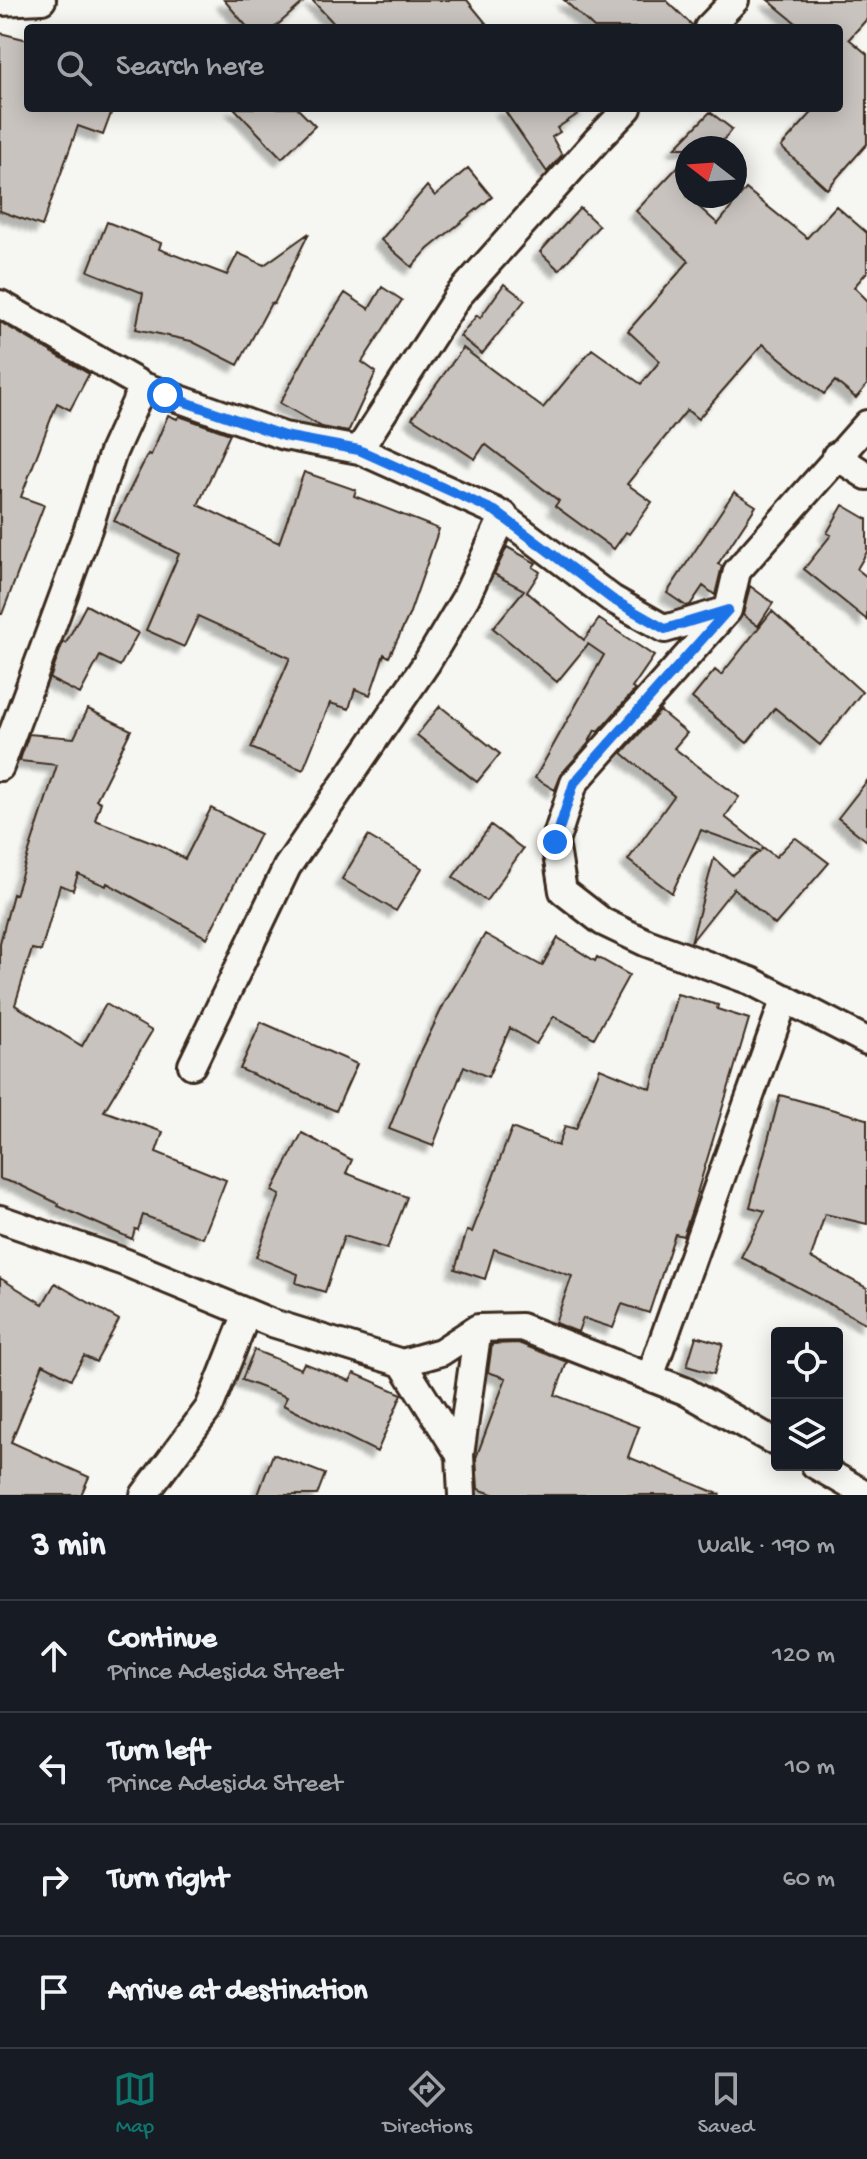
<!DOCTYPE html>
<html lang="en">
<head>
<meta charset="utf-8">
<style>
  :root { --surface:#171b24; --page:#242831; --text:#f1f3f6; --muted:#9ea1a6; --line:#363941; --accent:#0f766e }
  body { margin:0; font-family:"Gochi Hand",sans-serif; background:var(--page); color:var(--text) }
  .controls { position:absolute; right:24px; bottom:24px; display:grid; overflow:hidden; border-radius:8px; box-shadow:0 4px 20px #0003 }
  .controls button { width:72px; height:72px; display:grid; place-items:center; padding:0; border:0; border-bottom:2px solid var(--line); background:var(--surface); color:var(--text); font:40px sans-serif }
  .compass { position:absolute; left:675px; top:136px; width:72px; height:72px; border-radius:50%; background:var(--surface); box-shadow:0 4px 20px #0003; rotate:287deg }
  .stop { position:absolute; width:24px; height:24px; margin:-18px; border:6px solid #1a73e8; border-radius:50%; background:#fff }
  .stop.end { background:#1a73e8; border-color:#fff; box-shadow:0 2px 8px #0008 }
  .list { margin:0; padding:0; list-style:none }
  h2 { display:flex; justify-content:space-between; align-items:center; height:104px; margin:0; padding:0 32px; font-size:34px }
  h2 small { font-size:26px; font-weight:400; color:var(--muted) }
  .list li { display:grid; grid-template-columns:52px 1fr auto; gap:24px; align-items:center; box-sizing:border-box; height:112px; padding:0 32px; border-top:2px solid var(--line) }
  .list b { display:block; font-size:30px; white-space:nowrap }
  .list p { margin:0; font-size:26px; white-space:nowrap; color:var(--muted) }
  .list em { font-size:26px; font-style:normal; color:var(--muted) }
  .icon { flex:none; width:44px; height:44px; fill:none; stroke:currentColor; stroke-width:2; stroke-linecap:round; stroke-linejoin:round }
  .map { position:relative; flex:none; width:867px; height:1495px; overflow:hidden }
  .search { position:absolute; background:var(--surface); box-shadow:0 4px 20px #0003; left:24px; right:24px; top:24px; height:88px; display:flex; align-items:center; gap:20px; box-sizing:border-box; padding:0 28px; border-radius:8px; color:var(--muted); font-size:30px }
  .sheet { height:552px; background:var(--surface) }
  nav { display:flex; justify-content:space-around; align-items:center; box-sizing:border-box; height:112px; border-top:2px solid var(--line); background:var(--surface); font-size:22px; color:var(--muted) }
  nav a { display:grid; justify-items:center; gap:4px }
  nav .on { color:var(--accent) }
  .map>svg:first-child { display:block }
</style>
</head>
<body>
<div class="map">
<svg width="867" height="1495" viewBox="0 0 867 1495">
  <defs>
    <filter id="shadow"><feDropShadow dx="-7" dy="7" stdDeviation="2" flood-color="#0004"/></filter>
  </defs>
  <rect width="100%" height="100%" fill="#f6f6f2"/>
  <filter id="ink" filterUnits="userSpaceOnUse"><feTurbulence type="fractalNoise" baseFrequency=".0125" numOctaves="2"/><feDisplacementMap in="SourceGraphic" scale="16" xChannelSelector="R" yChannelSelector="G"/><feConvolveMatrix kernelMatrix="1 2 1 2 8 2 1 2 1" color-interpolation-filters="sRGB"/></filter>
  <g filter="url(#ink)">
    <path fill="#c8c3be" stroke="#3b2a1e" stroke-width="2" filter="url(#shadow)" d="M224,0H306L274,28H248Z
      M312,0H467L490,28H338Z
      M564,0H666L692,25V28H594Z
      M768,0H867V19L849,39L867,54V144L827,189L781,147L816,108H839V28H802Z
      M0,33L28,40V108H113L103,135L78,126L42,226L0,211Z
      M234,108H297L315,126L282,158Z
      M503,108H587L557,128L560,132L552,137L562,155L547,172Z
      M710,112L732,129L717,148H675Z
      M687,157V196L718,224L746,189L807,238L836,206L867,233V272L854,287L867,300V385L856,398L835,381L824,394L763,344L698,419L687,410L627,484L652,502L629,534L626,532L614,549L555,506L559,501L485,444L475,459L412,418L463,348L543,408L592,349L641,384L660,361L628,331L689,261L636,211Z
      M468,168L492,197L428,249L412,267L381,240L427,186L435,196Z
      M580,208L599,226L559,270L540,252Z
      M107,222L161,243L159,249L227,275L238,253L264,265L309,233L274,304L271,303L238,365L191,341L136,329L143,293L88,271Z
      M504,284L525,300L482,354L460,336L477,315L480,318Z
      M382,287L402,300L362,362L376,372L348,432L322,427L280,403L314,341L345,293L369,309Z
      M0,322L89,374L70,410L57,403L21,497L44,505L2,614H0Z
      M168,415L177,419L179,416L230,434L198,505L279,543L304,472L356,490L354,496L439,529L409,615L389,657L384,654L370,695L355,689L349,709L330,703L303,770L251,748L290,658L198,616L184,647L146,630L179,554L114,521L148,454L151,455Z
      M734,492L756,506L718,564L722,566L715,595L703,586L690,605L686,606L667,593Z
      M843,505L867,519V552L857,569L867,577V620L804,569L831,535L827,533Z
      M507,547L536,563L533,567L540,572L527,592L584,640L599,619L654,656L632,688L635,690L598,732L595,730L588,744L562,773L555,790L535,778L604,655L588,644L557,682L493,628L524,590L494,574Z
      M750,586L773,603L758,626L743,615Z
      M86,605L138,633L120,666L100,656L80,694L50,679L63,642L66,643Z
      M772,611L862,692L820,745L775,708L747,743L692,698L715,670L721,675Z
      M440,706L500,754L477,782L417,735Z
      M88,709L131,730L96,800L101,802L95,820L160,845L185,859L211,808L260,834L207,938L107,883L106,886L78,874L73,890L60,885L41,951L32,949L15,1005L82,1046L106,1004L152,1031L104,1111L163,1132L156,1152L226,1180L203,1238L143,1215L138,1230L135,1229L132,1239L58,1206L59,1204L20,1185L0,1179V943L13,894L15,895L57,765L20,761L21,757L29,734L74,738Z
      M660,711L687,733L674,748L739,797L725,817L763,847L762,850L764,848L776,857L793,839L796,838L829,863L775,925L734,888L691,942L714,858L732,875L760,851L701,830L672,893L628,860L674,796L622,753Z
      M867,781V841L838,818Z
      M491,825L523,849L486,901L453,877Z
      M368,836L422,868L396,911L342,879Z
      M485,934L542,966L558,938L595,961L597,957L629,975L594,1038L554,1016L536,1044L510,1028L488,1077L464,1066L433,1146L389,1129L416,1062L444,1004Z
      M677,994L718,1005L717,1009L749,1019L692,1210L683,1236L675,1234L649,1313L622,1304L613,1328L583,1318L578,1332L555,1323L572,1276L494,1249L485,1279L455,1269L467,1231L472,1232L512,1128L558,1146L565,1126L576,1129L600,1068L651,1089Z
      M261,1022L357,1064L336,1111L240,1069Z
      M780,1095L867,1119V1224L825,1214L811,1258L867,1288V1324L741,1257L765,1211L750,1207Z
      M302,1133L352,1160L346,1173L407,1197L387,1249L344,1236L325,1292L296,1283L298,1274L256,1257L280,1195L272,1191Z
      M0,1278L43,1304L55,1283L119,1320L96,1362L84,1356L71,1379L43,1364L11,1442L89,1477L81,1495H0Z
      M696,1336L723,1344L714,1374L687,1366Z
      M518,1343L567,1362L555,1395L639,1427L628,1457L721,1495H495L478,1489L476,1458L506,1378L488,1372L492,1344Z
      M254,1350L301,1369L304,1363L350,1381L354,1373L402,1394L377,1452L283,1405L287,1397L242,1380Z
      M273,1454L325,1474L317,1495H258Z"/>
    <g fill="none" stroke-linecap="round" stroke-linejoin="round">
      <defs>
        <path id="street" d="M0,2L42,0
          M708,28L735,0
          M0,304L143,386L284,436L359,450L495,511L612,599L665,629L728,610
          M867,424L737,571L728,610L574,783L555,842L563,891L603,922L647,943L751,981L867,1041
          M359,450L458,296L598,139L628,108
          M836,456L867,476
          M0,767L88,529L113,452L143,386
          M192,1065L287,867L426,664L466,597L504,515
          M0,1219L124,1262L272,1323L402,1363L441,1352L478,1328L521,1327L685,1391L777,1443
          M402,1363L460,1455
          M650,1377L785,998
          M815,1465L867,1495
          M144,1495L209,1408L247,1313
          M462,1495L460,1455L478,1328"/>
      </defs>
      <use href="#street" stroke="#3b2a1e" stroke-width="32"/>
      <use href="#street" stroke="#f6f6f2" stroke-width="26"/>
    </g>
  </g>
  <g fill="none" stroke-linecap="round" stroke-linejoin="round" filter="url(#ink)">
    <path stroke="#1a73e8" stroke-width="10" d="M165,395L284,436L359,450L495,511L612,599L665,629L728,610L574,783L555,842"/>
  </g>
</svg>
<div class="controls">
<button><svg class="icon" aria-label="locate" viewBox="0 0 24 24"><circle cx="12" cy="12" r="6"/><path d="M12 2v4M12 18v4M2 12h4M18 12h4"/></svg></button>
<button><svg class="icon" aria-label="layers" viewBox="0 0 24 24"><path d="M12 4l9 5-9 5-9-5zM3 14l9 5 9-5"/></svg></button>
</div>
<svg class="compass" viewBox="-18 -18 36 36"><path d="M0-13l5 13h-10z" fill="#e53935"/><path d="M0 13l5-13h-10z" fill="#9ea1a6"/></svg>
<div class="stop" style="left:165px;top:395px"></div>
<div class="stop end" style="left:555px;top:842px"></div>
<div class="search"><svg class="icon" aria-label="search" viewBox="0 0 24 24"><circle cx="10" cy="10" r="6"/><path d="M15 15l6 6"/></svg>Search here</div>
</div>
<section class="sheet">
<h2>3 min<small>Walk · 190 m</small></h2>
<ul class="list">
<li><svg class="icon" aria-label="ahead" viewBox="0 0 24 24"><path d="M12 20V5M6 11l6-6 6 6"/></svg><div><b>Continue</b><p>Prince Adesida Street</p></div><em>120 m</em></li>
<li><svg class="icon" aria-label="left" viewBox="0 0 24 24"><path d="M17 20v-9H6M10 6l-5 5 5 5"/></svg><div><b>Turn left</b><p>Prince Adesida Street</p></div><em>10 m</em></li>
<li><svg class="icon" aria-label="right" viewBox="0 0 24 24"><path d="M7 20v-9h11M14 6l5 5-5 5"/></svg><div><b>Turn right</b></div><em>60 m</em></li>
<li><svg class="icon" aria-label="arrive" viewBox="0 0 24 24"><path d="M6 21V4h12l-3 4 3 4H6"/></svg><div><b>Arrive at destination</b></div></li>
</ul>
</section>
<nav>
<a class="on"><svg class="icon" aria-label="map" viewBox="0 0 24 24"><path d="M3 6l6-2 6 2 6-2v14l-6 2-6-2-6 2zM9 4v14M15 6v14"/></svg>Map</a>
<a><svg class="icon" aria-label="directions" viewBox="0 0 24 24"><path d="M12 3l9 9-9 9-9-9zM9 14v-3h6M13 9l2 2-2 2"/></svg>Directions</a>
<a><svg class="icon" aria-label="saved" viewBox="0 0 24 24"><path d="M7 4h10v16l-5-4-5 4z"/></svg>Saved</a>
</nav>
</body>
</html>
